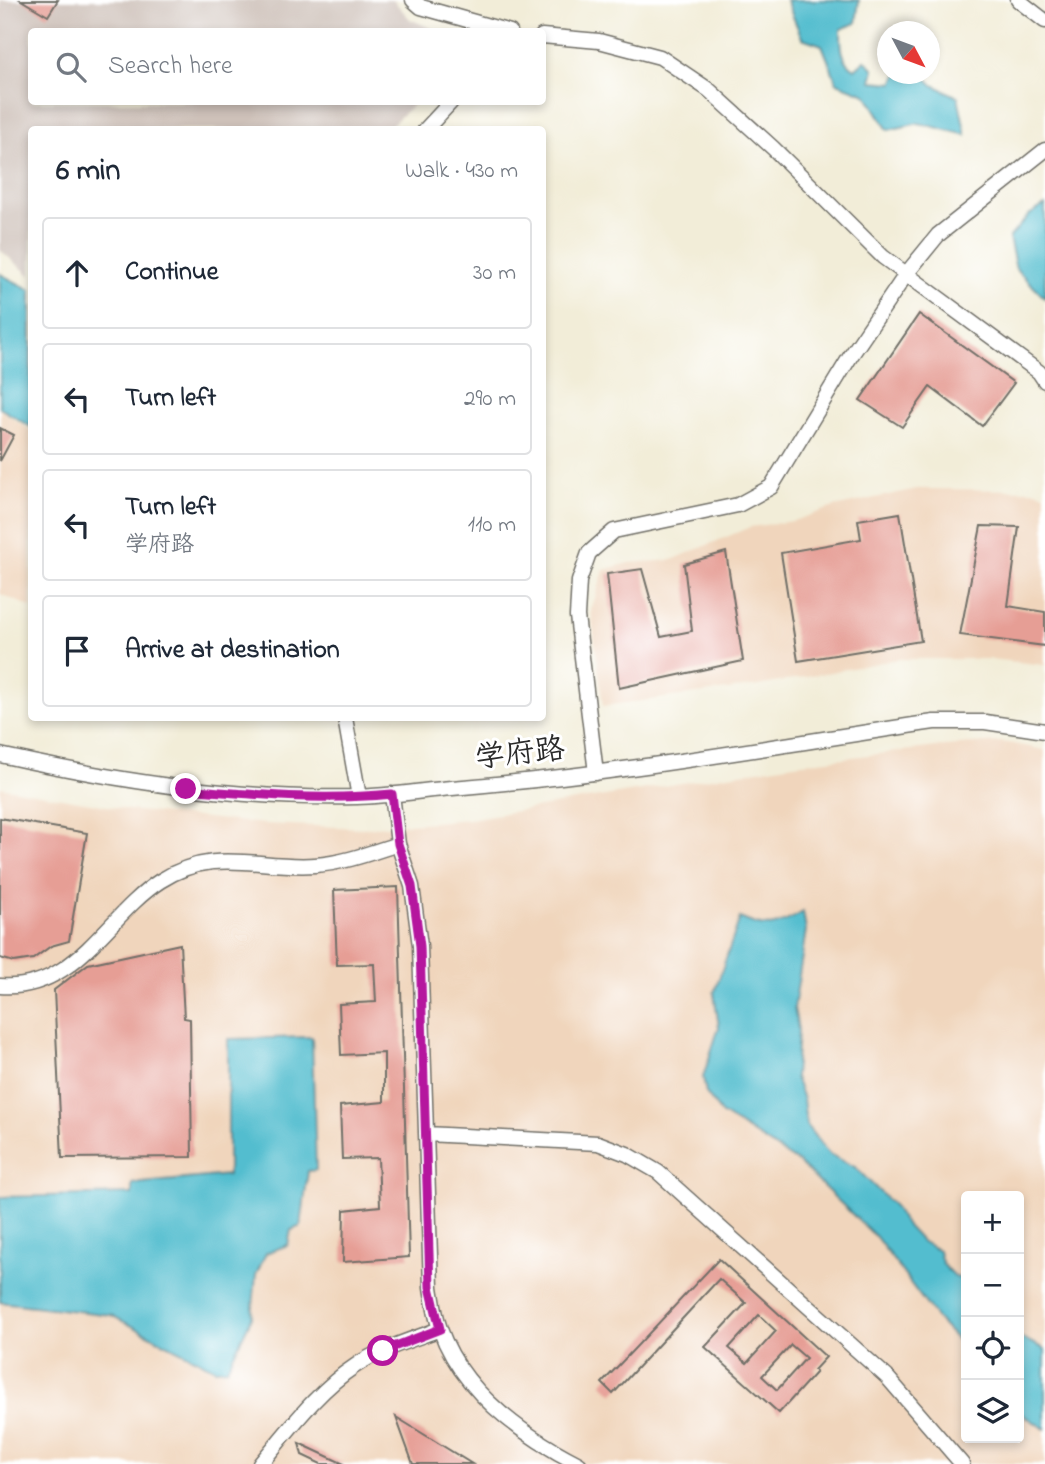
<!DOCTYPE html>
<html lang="en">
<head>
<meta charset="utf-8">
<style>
  :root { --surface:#fff; --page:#f2f2f3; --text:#1f2937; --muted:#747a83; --line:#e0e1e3 }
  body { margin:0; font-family:"Indie Flower","LXGW WenKai TC",sans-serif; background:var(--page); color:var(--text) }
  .controls { position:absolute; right:21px; bottom:21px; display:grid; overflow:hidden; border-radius:7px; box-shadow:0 4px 10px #0003 }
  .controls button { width:63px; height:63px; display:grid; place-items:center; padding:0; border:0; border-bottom:2px solid var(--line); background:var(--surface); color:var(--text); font:35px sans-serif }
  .compass { position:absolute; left:877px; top:21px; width:63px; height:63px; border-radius:50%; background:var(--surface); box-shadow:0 4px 10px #0003; rotate:131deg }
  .stop { position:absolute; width:21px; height:21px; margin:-16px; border:5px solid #b5179e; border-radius:50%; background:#fff }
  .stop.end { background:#b5179e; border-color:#fff; box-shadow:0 2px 7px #0008 }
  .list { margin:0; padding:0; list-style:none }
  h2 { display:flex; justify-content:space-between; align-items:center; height:91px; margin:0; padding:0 28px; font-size:30px }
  h2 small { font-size:23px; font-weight:400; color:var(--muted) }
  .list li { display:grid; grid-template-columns:46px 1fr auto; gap:21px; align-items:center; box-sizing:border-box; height:112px; margin:0 14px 14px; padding:0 14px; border:2px solid var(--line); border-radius:7px }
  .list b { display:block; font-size:26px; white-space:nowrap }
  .list p { margin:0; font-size:23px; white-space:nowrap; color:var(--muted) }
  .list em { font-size:23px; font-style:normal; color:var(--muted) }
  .icon { flex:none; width:38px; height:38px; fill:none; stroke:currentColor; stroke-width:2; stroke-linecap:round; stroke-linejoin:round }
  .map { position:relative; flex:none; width:1045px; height:1464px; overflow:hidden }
  .search { position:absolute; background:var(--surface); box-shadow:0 4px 10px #0003; left:28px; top:28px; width:518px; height:77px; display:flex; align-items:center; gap:18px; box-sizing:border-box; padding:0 24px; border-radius:7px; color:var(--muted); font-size:26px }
  .panel { position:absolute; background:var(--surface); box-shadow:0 4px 10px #0003; left:28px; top:126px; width:518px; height:595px; border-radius:7px }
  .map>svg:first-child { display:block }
</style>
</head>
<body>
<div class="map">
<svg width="1045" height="1464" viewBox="0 0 1045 1464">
  <rect width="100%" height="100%" fill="#fff"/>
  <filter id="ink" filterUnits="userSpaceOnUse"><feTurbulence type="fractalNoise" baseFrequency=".0143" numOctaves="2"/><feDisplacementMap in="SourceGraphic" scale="14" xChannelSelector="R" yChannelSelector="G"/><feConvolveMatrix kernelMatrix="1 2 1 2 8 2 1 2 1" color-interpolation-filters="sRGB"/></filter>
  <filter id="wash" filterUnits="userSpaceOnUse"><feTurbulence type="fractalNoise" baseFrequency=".00686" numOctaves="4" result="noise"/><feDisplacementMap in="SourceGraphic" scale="28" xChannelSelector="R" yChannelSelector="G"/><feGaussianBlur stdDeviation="1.57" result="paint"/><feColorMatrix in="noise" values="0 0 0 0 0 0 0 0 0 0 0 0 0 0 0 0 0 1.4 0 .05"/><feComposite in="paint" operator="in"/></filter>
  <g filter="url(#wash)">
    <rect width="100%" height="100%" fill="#f2edd8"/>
    <path fill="#f0d5bc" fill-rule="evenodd" d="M0,409L31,431V607L0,594Z
      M917,489L1033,490L1045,494V665L990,659H898L758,686L603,706L591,611L604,570L629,563L672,560L750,527L793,521L834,507Z
      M1002,742L1045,750V1464H0V787L129,810L265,824L362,828L470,819L794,764L945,746ZM966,1196H1019V1438H966Z"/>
    <path fill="#cec1b9" d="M0,0H393L410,19L437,31L32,32V102H416L387,129L32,130L31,276L0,250Z"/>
    <path fill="#53bdcf" stroke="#3f747d" stroke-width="2" d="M786,0H859L856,23L841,29C841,44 840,60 855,69L865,60L874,69L871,81L893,83L898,74H922L933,85L958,97L966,135L919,123L888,130L866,94L837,83L822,45L802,38Z
      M1045,205V298L1016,269L1009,238L1029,215Z
      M0,274L31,290V427L0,408Z
      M803,912L806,930L794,1008L798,1030L795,1077L803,1099L806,1125L829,1154L855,1167L894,1206L904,1223L921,1241L939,1251C941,1267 951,1275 965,1281L966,1349L938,1320L876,1237L799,1163L721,1113L706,1093L703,1077L719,1027L714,993L740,918C767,931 778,927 803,912Z
      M312,1037L316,1170L308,1171L301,1226L291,1230L288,1245L266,1253L256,1275L252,1317L227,1368L215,1369L111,1315L0,1302V1197L132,1194V1184L228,1175V1039Z
      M1019,1337L1045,1349V1429L1019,1412Z"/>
    <g id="blocks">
      <path fill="#e69e95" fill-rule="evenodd" d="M21,0H58L48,16Z
        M919,314L1014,383L982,426L930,387L902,427L860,400Z
        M0,428L14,435L0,461Z
        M900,513L921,641L798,661L781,553L861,539L858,520Z
        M981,526L1019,527L1008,606L1045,612V646L960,635Z
        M726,552L743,661L619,688L607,574L642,569L661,637L692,631L684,564Z
        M0,818L87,833L69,941L51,946L33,959L14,962L0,958Z
        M398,887L409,1257L343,1262L344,1210L380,1206L378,1158L342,1159L340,1106L384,1102V1053L341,1055L339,1004L376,1002L374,964L337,965L334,890Z
        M180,944L184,1018L190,1019L192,1157L62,1158L54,990L88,964Z
        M719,1259L826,1357L814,1370L816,1372L779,1413L705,1347L746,1303L719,1279L613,1394L602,1383ZM759,1315L776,1331L747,1363L729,1348ZM791,1345L806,1358L777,1390L762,1376Z
        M396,1417L472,1464H413Z
        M299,1443L344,1464H321L302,1455Z"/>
    </g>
  </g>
  <g filter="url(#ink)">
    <use href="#blocks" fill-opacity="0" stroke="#716f68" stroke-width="2"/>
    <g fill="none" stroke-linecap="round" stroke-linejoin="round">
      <defs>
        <path id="minor" d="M413,0L421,7L510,32
          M1018,0L1045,21
          M542,36L599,41L660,57L709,90L773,148L883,257L1039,372L1045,381
          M425,130L451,102
          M345,718L359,797
          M0,755C117,781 236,800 357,797C388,796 420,791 452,788C613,775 773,746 934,722H985L1045,731
          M596,773L577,616L579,581L589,553L614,531L738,505L771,487L850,357L907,273L938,235L1045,150
          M392,794L398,844L412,886L420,946L431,1287C433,1300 435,1315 440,1329C462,1391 522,1435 579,1464
          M0,986C75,992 106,916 160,881C214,846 258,869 315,865C344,863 370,853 398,844
          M426,1134L598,1143L627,1154L658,1172L887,1377L962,1464
          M260,1464C289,1430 317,1391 355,1366C380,1349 411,1340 440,1329"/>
      </defs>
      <use href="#minor" stroke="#716f68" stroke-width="17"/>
      <use href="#minor" stroke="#fff" stroke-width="14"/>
    </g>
  </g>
  <g fill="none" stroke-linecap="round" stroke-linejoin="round" filter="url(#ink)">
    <path stroke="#b5179e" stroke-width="9" d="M186,789C255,795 323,801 392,794L398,844L412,886L420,946L430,1287L440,1329L383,1351"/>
  </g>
  <g text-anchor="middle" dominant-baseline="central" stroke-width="6" stroke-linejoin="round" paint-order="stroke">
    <g font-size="30" fill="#2b2b2b" stroke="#fff">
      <text transform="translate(520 755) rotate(-6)">学府路</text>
    </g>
  </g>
</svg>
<div class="controls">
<button>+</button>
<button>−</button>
<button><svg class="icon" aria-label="locate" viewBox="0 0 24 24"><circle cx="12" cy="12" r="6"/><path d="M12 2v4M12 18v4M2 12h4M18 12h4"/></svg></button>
<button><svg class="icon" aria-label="layers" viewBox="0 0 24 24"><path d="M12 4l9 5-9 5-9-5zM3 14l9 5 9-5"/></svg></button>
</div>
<svg class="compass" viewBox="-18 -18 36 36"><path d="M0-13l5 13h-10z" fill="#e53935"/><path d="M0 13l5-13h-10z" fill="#747a83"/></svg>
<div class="stop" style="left:383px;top:1351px"></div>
<div class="stop end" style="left:186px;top:789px"></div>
<div class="search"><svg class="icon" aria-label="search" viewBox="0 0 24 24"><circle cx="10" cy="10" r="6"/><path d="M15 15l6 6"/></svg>Search here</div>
<section class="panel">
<h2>6 min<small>Walk · 430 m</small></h2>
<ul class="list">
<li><svg class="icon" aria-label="ahead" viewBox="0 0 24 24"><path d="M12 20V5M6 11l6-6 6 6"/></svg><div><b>Continue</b></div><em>30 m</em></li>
<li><svg class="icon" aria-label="left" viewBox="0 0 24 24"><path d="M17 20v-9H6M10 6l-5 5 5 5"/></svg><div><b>Turn left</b></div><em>290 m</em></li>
<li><svg class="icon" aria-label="left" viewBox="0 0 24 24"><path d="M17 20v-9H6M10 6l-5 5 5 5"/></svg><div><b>Turn left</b><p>学府路</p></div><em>110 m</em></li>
<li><svg class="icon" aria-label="arrive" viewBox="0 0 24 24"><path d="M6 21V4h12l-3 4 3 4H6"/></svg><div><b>Arrive at destination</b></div></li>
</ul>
</section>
</div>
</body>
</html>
